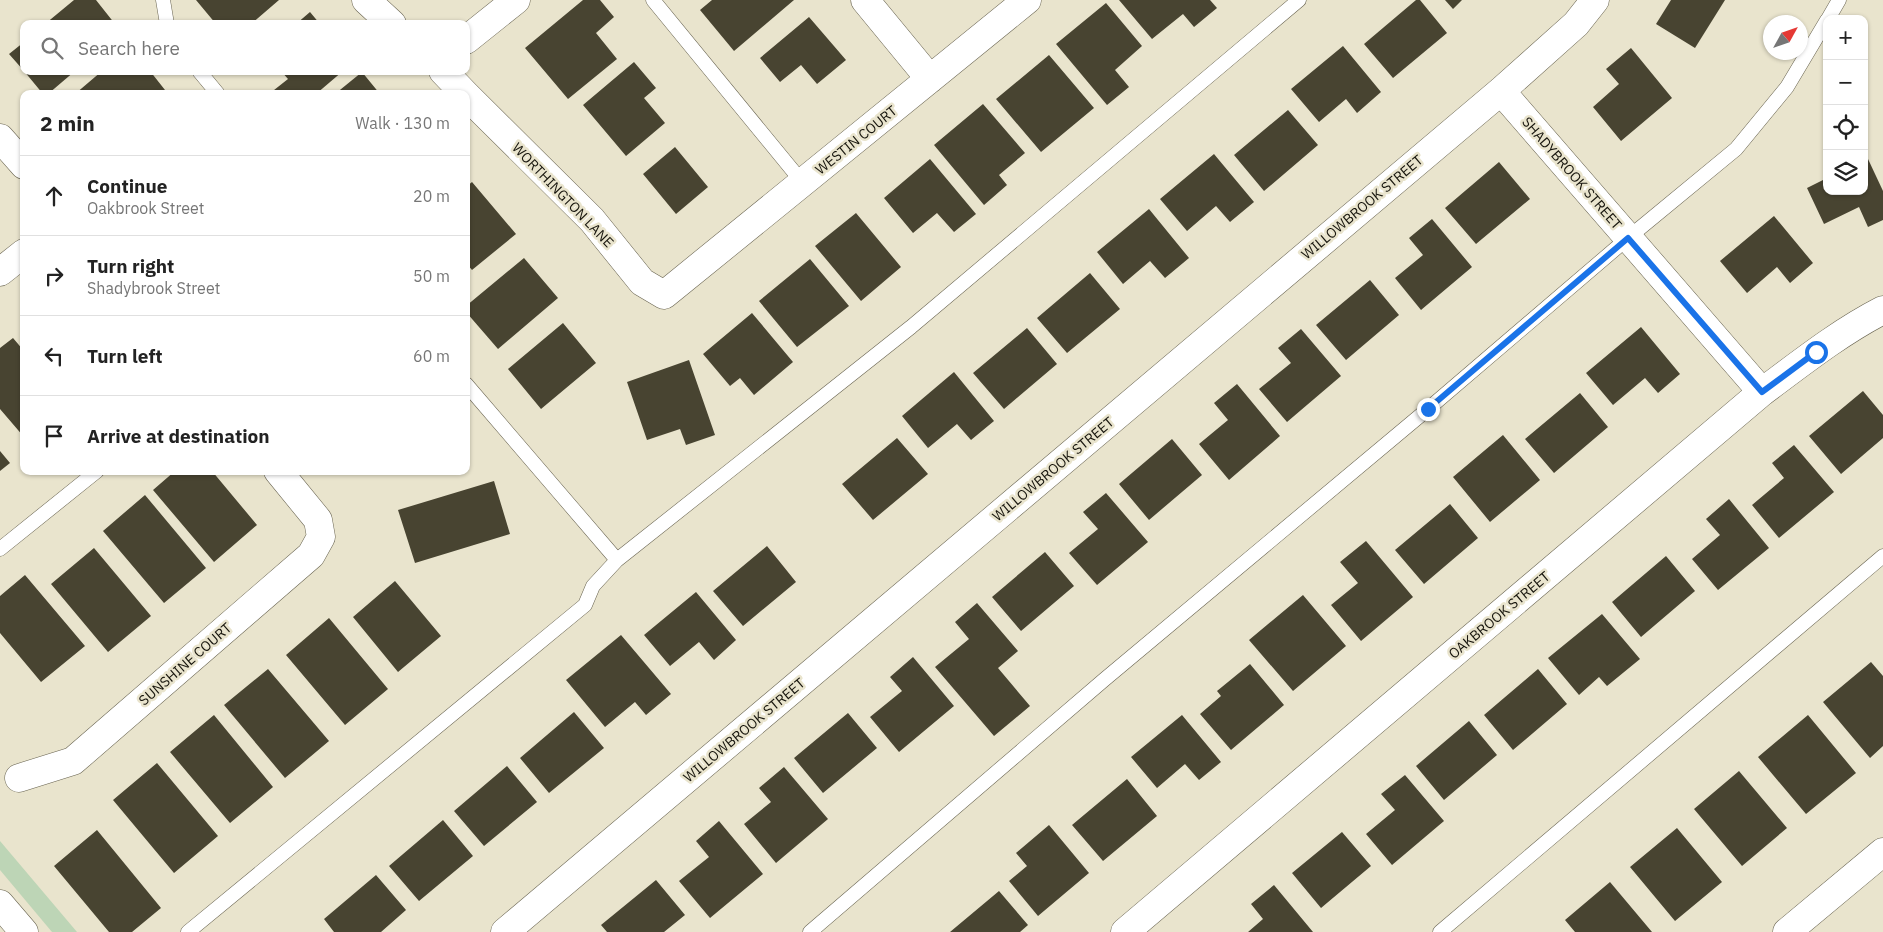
<!DOCTYPE html>
<html lang="en">
<head>
<meta charset="utf-8">
<style>
  :root { --surface:#fff; --page:#f2f2f2; --text:#222; --muted:#767676; --line:#e0e0e0 }
  body { margin:0; font-family:"IBM Plex Sans",sans-serif; background:var(--page); color:var(--text) }
  .controls { position:absolute; right:15px; top:15px; display:grid; overflow:hidden; border-radius:10px; box-shadow:0 1px 4px #0004 }
  .controls button { width:45px; height:45px; display:grid; place-items:center; padding:0; border:0; border-bottom:1px solid var(--line); background:var(--surface); color:var(--text); font:25px sans-serif }
  .compass { position:absolute; left:1763px; top:15px; width:45px; height:45px; border-radius:50%; background:var(--surface); box-shadow:0 1px 4px #0004; rotate:50deg }
  .stop { position:absolute; width:15px; height:15px; margin:-11px; border:4px solid #1a73e8; border-radius:50%; background:#fff }
  .stop.end { background:#1a73e8; border-color:#fff; box-shadow:0 1px 5px #0008 }
  .list { margin:0; padding:0; list-style:none }
  h2 { display:flex; justify-content:space-between; align-items:center; height:65px; margin:0; padding:0 20px; font-size:21px }
  h2 small { font-size:16px; font-weight:400; color:var(--muted) }
  .list li { display:grid; grid-template-columns:32px 1fr auto; gap:15px; align-items:center; box-sizing:border-box; height:80px; padding:0 20px; border-top:1px solid var(--line) }
  .list b { display:block; font-size:19px; white-space:nowrap }
  .list p { margin:0; font-size:16px; white-space:nowrap; color:var(--muted) }
  .list em { font-size:16px; font-style:normal; color:var(--muted) }
  .icon { flex:none; width:28px; height:28px; fill:none; stroke:currentColor; stroke-width:2; stroke-linecap:round; stroke-linejoin:round }
  .map { position:relative; flex:none; width:1883px; height:932px; overflow:hidden }
  .search { position:absolute; background:var(--surface); box-shadow:0 1px 4px #0004; left:20px; top:20px; width:450px; height:55px; display:flex; align-items:center; gap:12px; box-sizing:border-box; padding:0 18px; border-radius:10px; color:var(--muted); font-size:19px }
  .panel { position:absolute; background:var(--surface); box-shadow:0 1px 4px #0004; left:20px; top:90px; width:450px; height:385px; border-radius:10px }
  .map>svg:first-child { display:block }
</style>
</head>
<body>
<div class="map">
<svg width="1883" height="932" viewBox="0 0 1883 932">
  <rect width="100%" height="100%" fill="#e9e4cd"/>
  <path fill="#bdd5b6" d="M0,841L77,932H52L0,870Z"/>
  <path fill="#484431" d="M74,0H96L115,24H45Z
    M196,0H279L251,24H216Z
    M583,0H600L614,17L596,33L617,59L568,99L525,48Z
    M712,0H794L734,51L700,10Z
    M1119,0H1210L1217,8L1194,27L1183,14L1152,39Z
    M1416,0H1420L1447,33L1393,78L1364,44Z
    M1445,0H1462L1453,9Z
    M1671,0H1725L1695,48L1656,24Z
    M1106,3L1142,46L1115,70L1129,87L1107,105L1056,44Z
    M310,12L320,24H296Z
    M809,17L846,60L817,84L801,65L780,82L760,58Z
    M24,42V71L9,54Z
    M1343,46L1381,92L1357,113L1346,99L1319,122L1291,89Z
    M1631,48L1672,98L1621,141L1593,107L1619,84L1606,69Z
    M1049,55L1094,108L1041,152L996,99Z
    M634,62L656,88L644,98L665,123L626,156L583,105Z
    M24,71H75L48,94H43Z
    M102,71H150L165,90L161,94H75Z
    M281,71H343L316,94H269L288,79Z
    M362,72L380,94H335Z
    M983,104L1025,153L999,175L1007,185L984,205L934,145Z
    M1288,110L1318,145L1264,191L1234,155Z
    M675,147L708,187L676,214L643,174Z
    M1214,154L1254,202L1230,222L1216,206L1187,231L1160,199Z
    M930,159L976,214L954,232L937,213L913,233L884,198Z
    M1868,159L1883,191V220L1868,227L1859,207L1824,224L1807,188L1827,178V191H1864V160Z
    M1499,162L1530,199L1476,244L1445,208Z
    M472,182L516,234L472,270L466,263V187Z
    M1149,209L1189,258L1165,278L1150,261L1123,284L1097,252Z
    M856,213L901,267L861,301L815,246Z
    M1774,216L1813,263L1790,283L1777,267L1747,293L1720,261Z
    M1432,219L1472,267L1421,310L1395,278L1423,255L1409,238Z
    M524,258L558,298L498,349L466,312V306Z
    M810,259L849,306L797,347L759,301Z
    M1090,273L1120,309L1067,353L1037,318Z
    M1370,280L1399,315L1346,360L1316,325Z
    M752,313L793,362L754,395L740,378L730,386L703,354Z
    M563,323L596,363L541,409L508,369Z
    M1641,327L1680,374L1658,393L1645,378L1613,405L1586,373Z
    M1027,328L1057,364L1004,409L973,373Z
    M1301,329L1341,376L1287,422L1259,389L1291,363L1278,348Z
    M13,338L24,351V437L0,409V348Z
    M689,360L715,435L686,445L680,429L647,440L627,382Z
    M954,372L994,421L971,440L957,424L928,448L902,416Z
    M1237,384L1280,436L1229,480L1199,444L1228,420L1214,403Z
    M1863,391L1883,415V438L1841,474L1809,436Z
    M1580,393L1608,427L1554,473L1525,439Z
    M1503,435L1540,480L1490,522L1453,477Z
    M897,438L928,474L873,520L842,484Z
    M1172,439L1202,475L1149,520L1119,484Z
    M1794,445L1834,492L1779,538L1752,505L1784,478L1772,463Z
    M0,451L10,463L0,471Z
    M175,471H212L257,525L214,562L153,490Z
    M494,481L510,534L415,563L398,510Z
    M1106,493L1148,542L1097,585L1069,553L1098,529L1083,512Z
    M145,495L206,568L164,603L103,531Z
    M1729,499L1769,548L1718,590L1692,559L1720,535L1706,519Z
    M1450,504L1478,538L1424,584L1395,550Z
    M1366,541L1413,597L1361,641L1331,605L1358,583L1340,562Z
    M767,546L796,582L743,626L713,591Z
    M94,548L151,616L108,652L51,584Z
    M1045,552L1074,586L1021,631L992,597Z
    M1666,556L1695,591L1641,637L1612,602Z
    M25,575L85,646L41,682L0,633V596Z
    M395,581L441,636L398,672L353,617Z
    M696,592L736,640L714,660L699,642L670,666L644,635Z
    M1303,595L1346,646L1293,691L1249,640Z
    M977,603L1018,651L998,668L1030,706L994,736L935,667L969,639L955,622Z
    M1602,614L1640,659L1607,686L1599,677L1579,695L1548,658Z
    M329,618L388,689L345,725L286,655Z
    M621,635L671,694L646,715L635,702L605,727L566,680Z
    M913,657L954,706L899,752L870,717L902,691L890,677Z
    M1871,662L1883,676V746L1870,758L1823,702Z
    M1250,664L1284,705L1231,750L1200,714L1221,696L1217,691Z
    M268,669L329,741L285,778L224,705Z
    M1538,669L1567,704L1513,750L1484,715Z
    M574,712L604,748L549,793L520,758Z
    M848,713L877,748L823,793L794,758Z
    M214,715L273,787L230,823L170,752Z
    M1182,715L1221,762L1199,780L1185,764L1157,788L1131,757Z
    M1808,715L1856,773L1806,814L1758,757Z
    M1469,721L1497,755L1444,800L1416,766Z
    M157,763L218,836L174,873L113,800Z
    M507,766L537,802L484,846L454,811Z
    M784,767L828,819L776,863L744,824L771,802L759,788Z
    M1739,771L1787,828L1742,866L1694,809Z
    M1405,775L1444,821L1392,865L1366,834L1395,810L1381,794Z
    M1127,779L1157,816L1103,861L1072,825Z
    M443,820L473,856L419,901L389,866Z
    M719,821L763,874L710,918L679,881L709,857L696,841Z
    M1049,825L1089,873L1038,916L1009,881L1027,866L1016,853Z
    M1677,828L1722,882L1675,921L1630,867Z
    M97,830L161,908L132,932H109L54,866Z
    M1342,832L1371,866L1321,908L1292,873Z
    M376,875L406,910L381,932H334L324,919Z
    M656,880L685,915L664,932H607L601,925Z
    M1610,882L1652,932H1575L1565,920Z
    M1274,885L1313,932H1248L1263,919L1251,904Z
    M999,891L1028,925L1020,932H950Z"/>
  <g fill="none" stroke-linecap="round" stroke-linejoin="round">
    <defs>
      <path id="lane" d="M163,0L167,24
        M653,0L803,183
        M1828,19L1839,0
        M199,71L218,94
        M466,384L617,560
        M0,549L97,471
        M188,932L585,605L593,586L617,560L911,327L1299,0
        M810,932L1105,679L1428,409L1628,238L1736,149L1787,87L1827,20
        M1440,932L1883,556"/>
      <path id="street" d="M366,0L392,24
        M865,0L930,79
        M466,40L516,0
        M443,71L465,94
        M1501,91L1762,392
        M466,95L592,220L642,282L664,295L1027,0
        M0,138L24,165
        M0,272L24,253
        M19,778L73,761L311,555L321,537L318,520L278,471
        M505,932L1501,91L1576,24L1595,0
        M1125,932L1762,392C1801,363 1840,332 1883,310
        M1787,932L1883,852"/>
      <path id="secondary" d="M0,904L24,932"/>
    </defs>
    <use href="#lane" stroke="#686350" stroke-width="15"/>
    <use href="#street" stroke="#686350" stroke-width="29"/>
    <use href="#secondary" stroke="#686350" stroke-width="29"/>
    <use href="#lane" stroke="#fff" stroke-width="14"/>
    <use href="#street" stroke="#fff" stroke-width="28"/>
    <use href="#secondary" stroke="#fff" stroke-width="28"/>
  </g>
  <g fill="none" stroke-linecap="round" stroke-linejoin="round">
    <path stroke="#1a73e8" stroke-width="6" d="M1428,409L1628,238L1762,392L1816,352"/>
  </g>
  <g text-anchor="middle" dominant-baseline="central" stroke-width="5" stroke-linejoin="round" paint-order="stroke">
    <g font-size="14" fill="#16140c" stroke="#e9e4cd">
      <text transform="translate(856 140) rotate(-39)">WESTIN COURT</text>
      <text transform="translate(1572 173) rotate(49)">SHADYBROOK STREET</text>
      <text transform="translate(563 195) rotate(46)">WORTHINGTON LANE</text>
      <text transform="translate(1362 207) rotate(-40)">WILLOWBROOK STREET</text>
      <text transform="translate(1053 469) rotate(-40)">WILLOWBROOK STREET</text>
      <text transform="translate(1499 615) rotate(-40)">OAKBROOK STREET</text>
      <text transform="translate(185 664) rotate(-41)">SUNSHINE COURT</text>
      <text transform="translate(744 730) rotate(-40)">WILLOWBROOK STREET</text>
    </g>
  </g>
</svg>
<div class="controls">
<button>+</button>
<button>−</button>
<button><svg class="icon" aria-label="locate" viewBox="0 0 24 24"><circle cx="12" cy="12" r="6"/><path d="M12 2v4M12 18v4M2 12h4M18 12h4"/></svg></button>
<button><svg class="icon" aria-label="layers" viewBox="0 0 24 24"><path d="M12 4l9 5-9 5-9-5zM3 14l9 5 9-5"/></svg></button>
</div>
<svg class="compass" viewBox="-18 -18 36 36"><path d="M0-13l5 13h-10z" fill="#e53935"/><path d="M0 13l5-13h-10z" fill="#767676"/></svg>
<div class="stop" style="left:1816px;top:352px"></div>
<div class="stop end" style="left:1428px;top:409px"></div>
<div class="search"><svg class="icon" aria-label="search" viewBox="0 0 24 24"><circle cx="10" cy="10" r="6"/><path d="M15 15l6 6"/></svg>Search here</div>
<section class="panel">
<h2>2 min<small>Walk · 130 m</small></h2>
<ul class="list">
<li><svg class="icon" aria-label="ahead" viewBox="0 0 24 24"><path d="M12 20V5M6 11l6-6 6 6"/></svg><div><b>Continue</b><p>Oakbrook Street</p></div><em>20 m</em></li>
<li><svg class="icon" aria-label="right" viewBox="0 0 24 24"><path d="M7 20v-9h11M14 6l5 5-5 5"/></svg><div><b>Turn right</b><p>Shadybrook Street</p></div><em>50 m</em></li>
<li><svg class="icon" aria-label="left" viewBox="0 0 24 24"><path d="M17 20v-9H6M10 6l-5 5 5 5"/></svg><div><b>Turn left</b></div><em>60 m</em></li>
<li><svg class="icon" aria-label="arrive" viewBox="0 0 24 24"><path d="M6 21V4h12l-3 4 3 4H6"/></svg><div><b>Arrive at destination</b></div></li>
</ul>
</section>
</div>
</body>
</html>
